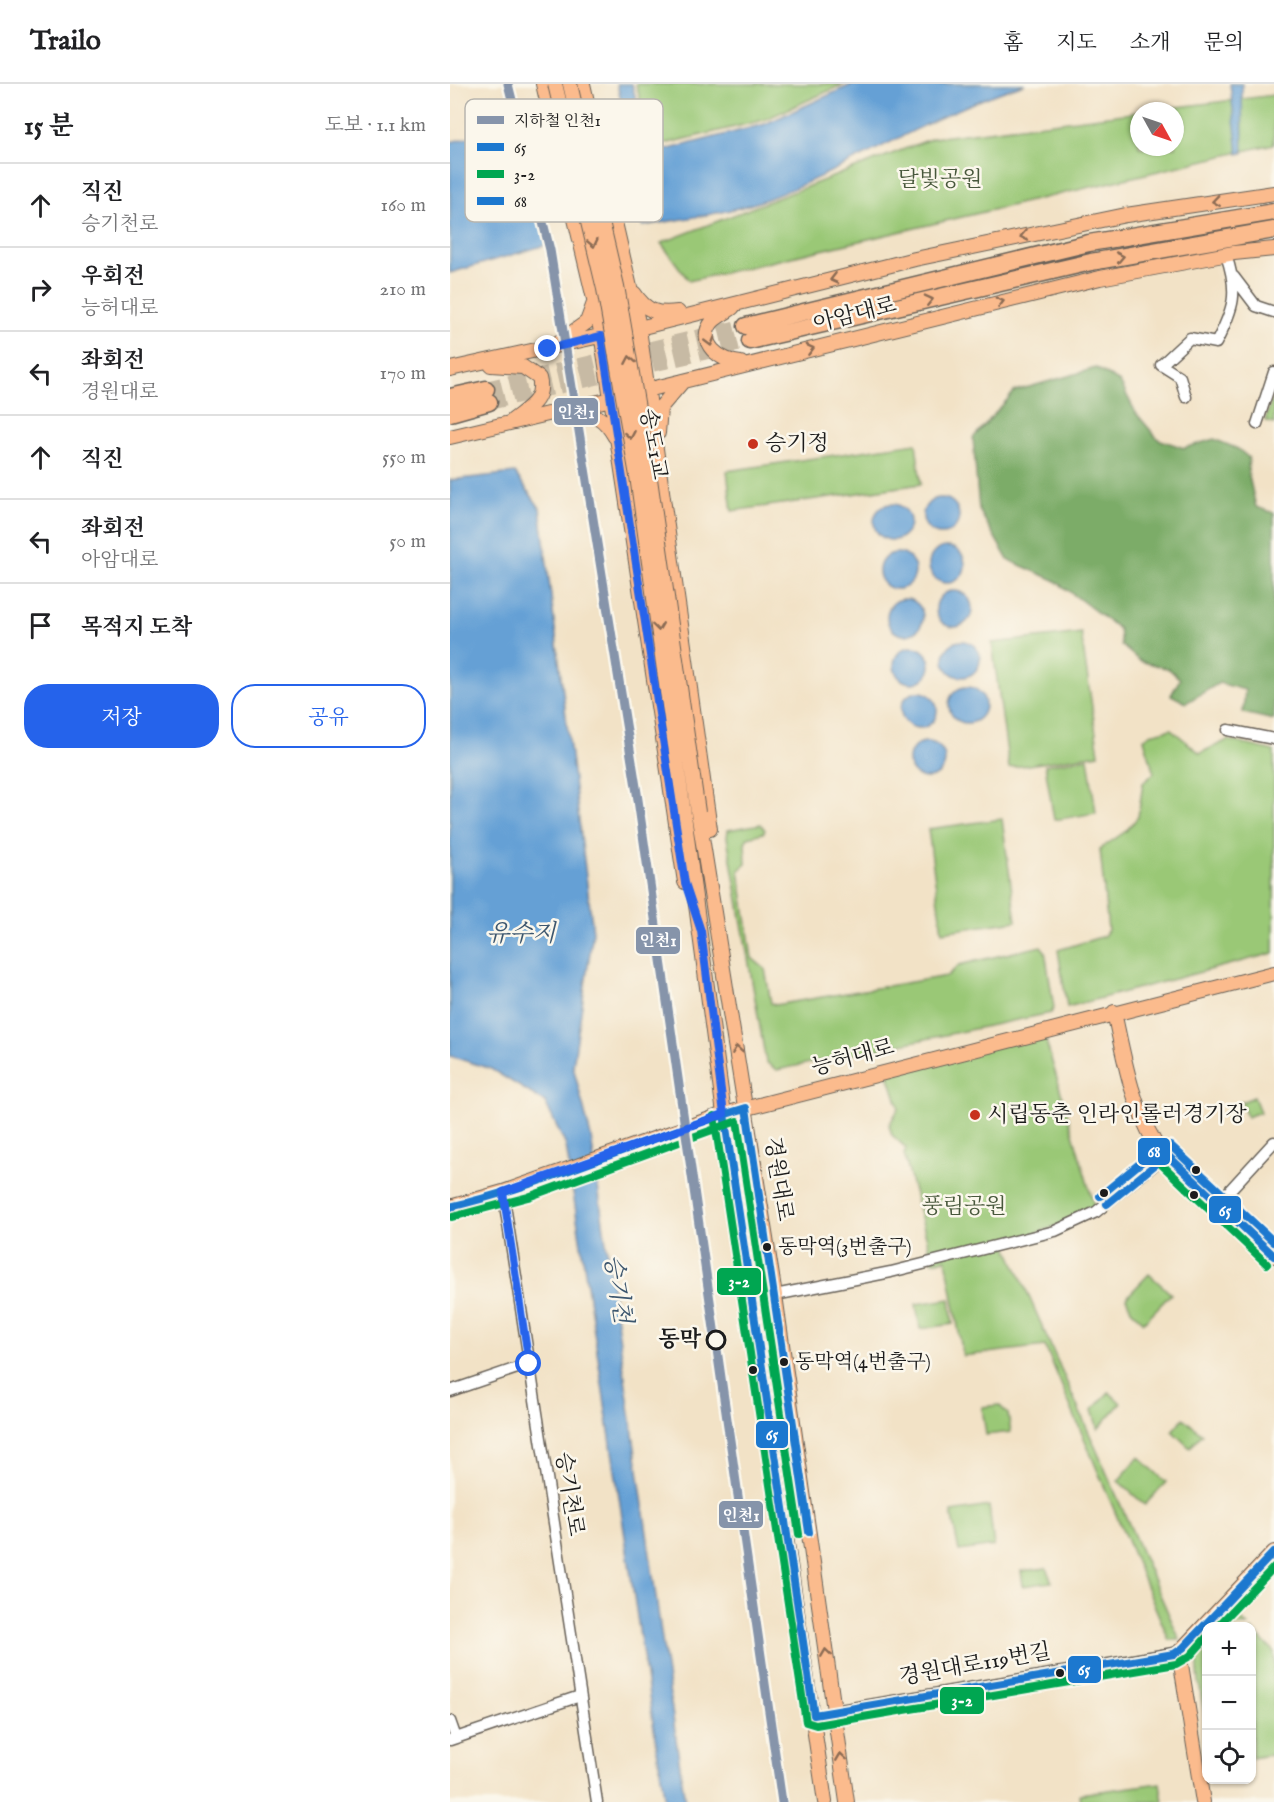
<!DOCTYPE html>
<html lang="ko">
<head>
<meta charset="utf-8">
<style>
  :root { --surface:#fff; --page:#f2f2f2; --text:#202124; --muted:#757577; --line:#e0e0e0; --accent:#2563eb }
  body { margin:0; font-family:"IM FELL English","Noto Serif KR",serif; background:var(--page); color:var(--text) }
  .controls { position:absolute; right:18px; bottom:18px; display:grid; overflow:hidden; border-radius:12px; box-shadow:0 2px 4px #0004 }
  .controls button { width:54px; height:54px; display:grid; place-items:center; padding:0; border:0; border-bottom:2px solid var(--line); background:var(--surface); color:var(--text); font:30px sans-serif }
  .compass { position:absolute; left:680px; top:18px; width:54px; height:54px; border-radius:50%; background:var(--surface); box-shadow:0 2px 4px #0004; rotate:130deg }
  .stop { position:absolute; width:18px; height:18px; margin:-14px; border:4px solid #2563eb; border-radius:50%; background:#fff }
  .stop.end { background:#2563eb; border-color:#fff; box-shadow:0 2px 6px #0008 }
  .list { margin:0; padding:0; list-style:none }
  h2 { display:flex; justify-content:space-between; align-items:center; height:78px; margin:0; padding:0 24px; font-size:26px }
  h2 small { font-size:20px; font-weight:400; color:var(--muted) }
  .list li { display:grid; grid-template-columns:39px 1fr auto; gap:18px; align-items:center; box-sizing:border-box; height:84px; padding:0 24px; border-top:2px solid var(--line) }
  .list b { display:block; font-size:22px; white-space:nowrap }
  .list p { margin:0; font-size:20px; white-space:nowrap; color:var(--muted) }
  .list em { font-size:20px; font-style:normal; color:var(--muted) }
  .actions { display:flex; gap:12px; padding:18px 24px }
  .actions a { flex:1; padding:14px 0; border:2px solid var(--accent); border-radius:24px; text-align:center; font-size:21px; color:var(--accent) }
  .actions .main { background:var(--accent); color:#fff }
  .icon { flex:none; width:33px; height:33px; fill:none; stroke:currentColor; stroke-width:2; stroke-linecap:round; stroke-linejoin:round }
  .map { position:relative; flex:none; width:824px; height:1718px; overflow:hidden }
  header { display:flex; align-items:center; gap:36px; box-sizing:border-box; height:84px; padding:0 30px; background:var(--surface); border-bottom:2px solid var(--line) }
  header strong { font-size:28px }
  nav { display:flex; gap:33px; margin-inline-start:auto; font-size:21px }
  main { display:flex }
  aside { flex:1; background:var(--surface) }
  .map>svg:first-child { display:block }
</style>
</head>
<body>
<header>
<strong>Trailo</strong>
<nav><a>홈</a><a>지도</a><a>소개</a><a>문의</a></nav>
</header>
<main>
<aside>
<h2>15 분<small>도보 · 1.1 km</small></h2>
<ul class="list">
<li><svg class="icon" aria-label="ahead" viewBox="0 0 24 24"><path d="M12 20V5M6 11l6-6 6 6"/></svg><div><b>직진</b><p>승기천로</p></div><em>160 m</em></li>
<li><svg class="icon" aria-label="right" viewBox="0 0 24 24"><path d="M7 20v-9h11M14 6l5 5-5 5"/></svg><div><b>우회전</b><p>능허대로</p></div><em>210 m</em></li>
<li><svg class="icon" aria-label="left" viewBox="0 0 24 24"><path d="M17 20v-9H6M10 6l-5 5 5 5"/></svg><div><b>좌회전</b><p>경원대로</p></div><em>170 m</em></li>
<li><svg class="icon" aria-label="ahead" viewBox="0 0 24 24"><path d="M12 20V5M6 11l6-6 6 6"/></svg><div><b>직진</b></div><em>550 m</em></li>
<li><svg class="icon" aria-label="left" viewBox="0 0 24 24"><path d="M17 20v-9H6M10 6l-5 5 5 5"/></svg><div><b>좌회전</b><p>아암대로</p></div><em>50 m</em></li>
<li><svg class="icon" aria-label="arrive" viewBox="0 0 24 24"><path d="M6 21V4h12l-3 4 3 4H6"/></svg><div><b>목적지 도착</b></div></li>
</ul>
<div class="actions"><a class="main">저장</a><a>공유</a></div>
</aside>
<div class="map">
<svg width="824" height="1718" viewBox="0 0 824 1718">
  <rect width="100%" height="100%" fill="#fbf7ec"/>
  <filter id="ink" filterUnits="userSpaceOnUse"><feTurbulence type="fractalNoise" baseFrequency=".0167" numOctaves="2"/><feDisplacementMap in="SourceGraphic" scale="12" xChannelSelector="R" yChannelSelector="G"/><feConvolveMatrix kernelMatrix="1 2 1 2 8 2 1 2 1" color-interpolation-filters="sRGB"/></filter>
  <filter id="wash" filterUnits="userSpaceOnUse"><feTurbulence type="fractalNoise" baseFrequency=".008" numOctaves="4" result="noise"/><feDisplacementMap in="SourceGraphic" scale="24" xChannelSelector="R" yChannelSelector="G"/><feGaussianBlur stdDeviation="1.35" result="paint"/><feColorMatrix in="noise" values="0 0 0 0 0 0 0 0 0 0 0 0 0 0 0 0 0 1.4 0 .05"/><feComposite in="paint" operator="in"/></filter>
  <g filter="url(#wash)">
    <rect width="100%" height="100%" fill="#f2e2c6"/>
    <path fill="#9ac876" stroke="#5b7249" stroke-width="1.5" d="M186,0H394L314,36L202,63Z
      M824,11V60L239,197L211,159L483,54L689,28V63H725V27H695Z
      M824,308V340L815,337Z
      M466,359L471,400L282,427L277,387Z
      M631,549L649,670L559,684L542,559Z
      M721,645L750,669L778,656L824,667V869L617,923L608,866L654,852L658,846L650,765L676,747L688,733L693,699L704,689L694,655L700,650Z
      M638,674L646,729L604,736L595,681Z
      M552,735L566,837L492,848L478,745Z
      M311,740L315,746L313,749L298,753L295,759L296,780L289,786L302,874L315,885L321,919L325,921L497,892L509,881L591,862L595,867L604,924L601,929L327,986L316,978L277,753L278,746Z
      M593,947L646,1128L556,1160L730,1556H719L595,1262L513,1272L496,1175L483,1178L454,1070L456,1064L442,1051L439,1041L449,1024L437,987Z
      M804,1013L810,1028L797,1033L791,1018Z
      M699,1190L721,1210L694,1238L682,1227L676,1214Z
      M500,1215L503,1240L470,1245L466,1220Z
      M659,1308L671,1319L648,1345L642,1326Z
      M549,1321L558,1330L561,1348L536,1351L532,1323Z
      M733,1334L752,1350L740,1364L722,1347Z
      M689,1373L716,1398L695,1421L668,1397Z
      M539,1422L544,1462L509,1467L501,1428Z
      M596,1484L602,1498L573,1502L571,1487Z
      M781,1526L798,1542H765Z
      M802,1546L824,1568V1670L802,1674Z
      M756,1551V1640C753,1617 739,1568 756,1551Z
      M710,1699L713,1718H631L630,1710Z"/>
    <path fill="#7bac67" stroke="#4c6442" stroke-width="1.5" d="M646,284L670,298L686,329L708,355L734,364L764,355L788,365L799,374L798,388L806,423L824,429V636L793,629L795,606L769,599L736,619L721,611L730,595L719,585L690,577L671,561L669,545L604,496L558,476L529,426L523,354L565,307Z"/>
    <path fill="#65a0d5" stroke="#405e78" stroke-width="1.5" d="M167,0H182L198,63L204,69L315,40L403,0H575C485,28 406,82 317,115C277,130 235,134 193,142L178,127L175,112L93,122L96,161L0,189V58L57,44L88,100L107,87L176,74L183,67Z
      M780,0H792L793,69L788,70Z
      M65,389L90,424L143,848L123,982L141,1053L235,1718H215L116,1062L95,1018L41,985L0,972V396Z
      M473 432a18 18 0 1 1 36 0a18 18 0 1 1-36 0Z
      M424 438a18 18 0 1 1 36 0a18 18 0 1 1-36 0Z
      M479 481a18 18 0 1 1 36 0a18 18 0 1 1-36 0Z
      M429 487a18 18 0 1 1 36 0a18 18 0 1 1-36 0Z
      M486 525a18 18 0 1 1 36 0a18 18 0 1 1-36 0Z
      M437 533a18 18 0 1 1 36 0a18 18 0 1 1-36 0Z
      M494 575a18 18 0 1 1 36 0a18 18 0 1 1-36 0Z
      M444 581a18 18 0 1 1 36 0a18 18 0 1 1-36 0Z
      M499 621a18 18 0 1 1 36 0a18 18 0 1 1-36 0Z
      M451 626a18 18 0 1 1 36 0a18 18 0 1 1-36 0Z
      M459 676a18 18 0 1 1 36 0a18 18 0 1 1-36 0Z"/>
  </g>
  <g filter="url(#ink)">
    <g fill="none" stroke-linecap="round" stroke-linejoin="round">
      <path stroke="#c7baa4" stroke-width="16" stroke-dasharray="16 8" stroke-linecap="butt" d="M36,305L296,242
        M39,318L300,257"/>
      <defs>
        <path id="minor" d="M784,193L806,222L824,228
          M736,313L730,293L711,281L740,254L766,259C784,224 789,209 776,171
          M807,340L824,288
          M778,646L824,655
          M53,1108L147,1718
          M768,1119L824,1058
          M325,1211L441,1188L605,1147L646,1128L717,1071
          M0,1307L79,1280
          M384,1627L729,1568
          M0,1637L6,1654
          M0,1656L130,1612"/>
        <path id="major" d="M93,0L149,236L235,798
          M133,0L188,238L260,745
          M184,209C196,227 206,231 228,228
          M283,223C277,228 268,232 263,237C244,259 272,278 291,279
          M181,246L465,175L676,131L824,109
          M109,258L137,238L144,219
          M41,281L73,283L89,294C95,316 78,324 63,336
          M0,285L159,250
          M189,308L650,194L784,169L824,165
          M123,329C145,329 154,333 165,353
          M208,349L210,324L233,297
          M0,353L170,313
          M248,728L325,1211L397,1718
          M234,731L274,1030L375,1718
          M664,928C674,974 681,1018 705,1059L824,1172
          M0,1123L53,1108L274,1030L824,889
          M753,1718L729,1568L824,1468"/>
        <path id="highway" d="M296,242L639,159L824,128
          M300,257L641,178L824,146
          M0,313L36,305
          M0,329L39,318"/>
      </defs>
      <use href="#minor" stroke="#676158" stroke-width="13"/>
      <use href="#major" stroke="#676158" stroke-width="16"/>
      <use href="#highway" stroke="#676158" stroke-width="19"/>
      <use href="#minor" stroke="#fff" stroke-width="10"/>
      <use href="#major" stroke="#fbbb8d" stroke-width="14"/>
      <use href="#highway" stroke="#fbbb8d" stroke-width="16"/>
      <defs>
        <path id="major-bridge" d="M105,0L154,205L187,392L234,731
          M120,0L167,202L199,388L248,728"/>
      </defs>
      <use href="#major-bridge" stroke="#676158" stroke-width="16" stroke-linecap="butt"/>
      <use href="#major-bridge" stroke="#fbbb8d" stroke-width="14"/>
      <defs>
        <path id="bus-1" d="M274,1030L364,1631L724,1570L733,1564L824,1468
          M657,1120L717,1071L824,1172
          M0,1123C102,1099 196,1053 296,1024L359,1448"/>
        <path id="bus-2" d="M264,1032L356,1638L366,1641L726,1580L740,1572L756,1554
          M710,1079L817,1180
          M2,1133L78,1113L287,1037L349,1450
          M768,1542L824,1483"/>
        <path id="bus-3" d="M650,1112L711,1062L720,1061L824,1158"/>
      </defs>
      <use href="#bus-1" stroke="#fbf7ec" stroke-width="12"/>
      <use href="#bus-2" stroke="#fbf7ec" stroke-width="12"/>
      <use href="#bus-3" stroke="#fbf7ec" stroke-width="12"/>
      <use href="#bus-1" stroke="#1c78cf" stroke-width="8"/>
      <use href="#bus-2" stroke="#00a651" stroke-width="8"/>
      <use href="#bus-3" stroke="#1c78cf" stroke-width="8"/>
      <defs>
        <path id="metro-1" d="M58,0L100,166L187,709L332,1718"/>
      </defs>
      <use href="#metro-1" stroke="#fbf7ec" stroke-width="14"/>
      <use href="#metro-1" stroke="#8694aa" stroke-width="9"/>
    </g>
    <defs><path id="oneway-chevron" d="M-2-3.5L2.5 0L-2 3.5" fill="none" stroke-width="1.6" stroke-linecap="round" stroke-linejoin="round" transform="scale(1.5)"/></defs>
    <g stroke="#8c6c54">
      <use href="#oneway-chevron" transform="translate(766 117) rotate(172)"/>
      <use href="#oneway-chevron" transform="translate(574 152) rotate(168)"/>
      <use href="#oneway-chevron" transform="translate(143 159) rotate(77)"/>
      <use href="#oneway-chevron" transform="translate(670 173) rotate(-11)"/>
      <use href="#oneway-chevron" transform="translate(384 195) rotate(166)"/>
      <use href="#oneway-chevron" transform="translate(479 216) rotate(-13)"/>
      <use href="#oneway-chevron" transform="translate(550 218) rotate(-14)"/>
      <use href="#oneway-chevron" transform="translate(260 258) rotate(75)"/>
      <use href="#oneway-chevron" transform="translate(360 265) rotate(-14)"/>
      <use href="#oneway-chevron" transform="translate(180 276) rotate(-100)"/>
      <use href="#oneway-chevron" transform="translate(180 351) rotate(80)"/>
      <use href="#oneway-chevron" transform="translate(208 543) rotate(82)"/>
      <use href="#oneway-chevron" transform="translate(287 966) rotate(-99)"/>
      <use href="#oneway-chevron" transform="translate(376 1569) rotate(-98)"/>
      <use href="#oneway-chevron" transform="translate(391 1673) rotate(-98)"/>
    </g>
  </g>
  <g fill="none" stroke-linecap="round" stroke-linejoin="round" filter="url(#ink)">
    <path stroke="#2563eb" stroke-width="8" d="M79,1280L53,1108L274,1030L251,847L235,799L151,252L98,265"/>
  </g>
  <g fill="#c8321e" stroke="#fbf7ec" stroke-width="2">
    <circle cx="303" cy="360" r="6"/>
    <circle cx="525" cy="1031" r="6"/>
  </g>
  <g fill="#1c1c1c" stroke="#fbf7ec" stroke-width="2">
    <circle cx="746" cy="1086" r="5"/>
    <circle cx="654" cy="1109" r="5"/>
    <circle cx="744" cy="1111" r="5"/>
    <circle cx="317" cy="1163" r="5"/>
    <circle cx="334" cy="1278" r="5"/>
    <circle cx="303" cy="1286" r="5"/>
    <circle cx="610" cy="1589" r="5"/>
  </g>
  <circle fill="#fbf7ec" stroke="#1c1c1c" stroke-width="3" cx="266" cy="1256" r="9"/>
  <g text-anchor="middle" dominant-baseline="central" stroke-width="5" stroke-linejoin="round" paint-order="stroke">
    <g font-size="20" fill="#1c1c1c" stroke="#fbf7ec" text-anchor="start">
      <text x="328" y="1163">동막역(3번출구)</text>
      <text x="345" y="1278">동막역(4번출구)</text>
    </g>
    <g font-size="22" fill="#48583c" stroke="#fbf7ec">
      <text x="490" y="96">달빛공원</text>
      <text x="514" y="1123">풍림공원</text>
    </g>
    <g font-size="22" fill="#1c1c1c" stroke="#fbf7ec">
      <text transform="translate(405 231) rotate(-14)">아암대로</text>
      <text transform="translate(203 360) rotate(80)">송도1교</text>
      <text transform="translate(403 974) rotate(-15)">능허대로</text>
      <text transform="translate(328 1095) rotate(81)">경원대로</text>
      <text transform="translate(119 1410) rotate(81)">승기천로</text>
      <text transform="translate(525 1581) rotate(-10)">경원대로119번길</text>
    </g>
    <g font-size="22" fill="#1c1c1c" stroke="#fbf7ec" text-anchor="start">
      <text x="315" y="360">승기정</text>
      <text x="537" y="1031">시립동춘 인라인롤러경기장</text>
    </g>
    <g font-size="22" font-weight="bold" fill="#1c1c1c" stroke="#fbf7ec" text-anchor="end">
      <text x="251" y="1256">동막</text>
    </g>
    <g font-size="24" font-style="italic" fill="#3d576f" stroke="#fbf7ec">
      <text x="71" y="850">유수지</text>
      <text transform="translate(167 1205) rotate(81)">승기천</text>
    </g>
  </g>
  <rect x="15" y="15" width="198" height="123" rx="9" fill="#fbf7ec" stroke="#b8b5ae" stroke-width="1.5"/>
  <rect x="27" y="32" width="27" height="8" fill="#8694aa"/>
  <rect x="27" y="59" width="27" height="8" fill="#1c78cf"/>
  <rect x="27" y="86" width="27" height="8" fill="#00a651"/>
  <rect x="27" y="113" width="27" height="8" fill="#1c78cf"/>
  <g font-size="16" fill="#1c1c1c">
    <text x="64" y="42">지하철 인천1</text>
    <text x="64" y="69">65</text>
    <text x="64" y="96">3-2</text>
    <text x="64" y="123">68</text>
  </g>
  <g stroke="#fbf7ec" stroke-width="2">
    <rect x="103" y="313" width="46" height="29" rx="6" fill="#8694aa"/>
    <rect x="185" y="842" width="46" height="29" rx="6" fill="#8694aa"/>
    <rect x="687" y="1053" width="34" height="29" rx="6" fill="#1c78cf"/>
    <rect x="758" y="1111" width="34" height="29" rx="6" fill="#1c78cf"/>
    <rect x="266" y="1183" width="46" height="29" rx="6" fill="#00a651"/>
    <rect x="305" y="1336" width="34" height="29" rx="6" fill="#1c78cf"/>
    <rect x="268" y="1416" width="46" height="29" rx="6" fill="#8694aa"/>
    <rect x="617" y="1571" width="35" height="29" rx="6" fill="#1c78cf"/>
    <rect x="489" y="1602" width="46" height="29" rx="6" fill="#00a651"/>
  </g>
  <g font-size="16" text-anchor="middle" font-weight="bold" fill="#fff">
    <text x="126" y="334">인천1</text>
    <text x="208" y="862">인천1</text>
    <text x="704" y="1073">68</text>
    <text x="775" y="1132">65</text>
    <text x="289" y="1203">3-2</text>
    <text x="322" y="1356">65</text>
    <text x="291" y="1437">인천1</text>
    <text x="634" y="1591">65</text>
    <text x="512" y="1622">3-2</text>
  </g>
</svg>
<div class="controls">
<button>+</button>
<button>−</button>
<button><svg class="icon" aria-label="locate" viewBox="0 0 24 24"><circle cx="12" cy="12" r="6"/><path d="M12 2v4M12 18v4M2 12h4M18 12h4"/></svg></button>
</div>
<svg class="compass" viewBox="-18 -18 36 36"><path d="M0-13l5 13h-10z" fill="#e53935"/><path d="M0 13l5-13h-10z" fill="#757577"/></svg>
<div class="stop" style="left:79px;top:1280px"></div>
<div class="stop end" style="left:98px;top:265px"></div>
</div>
</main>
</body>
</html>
